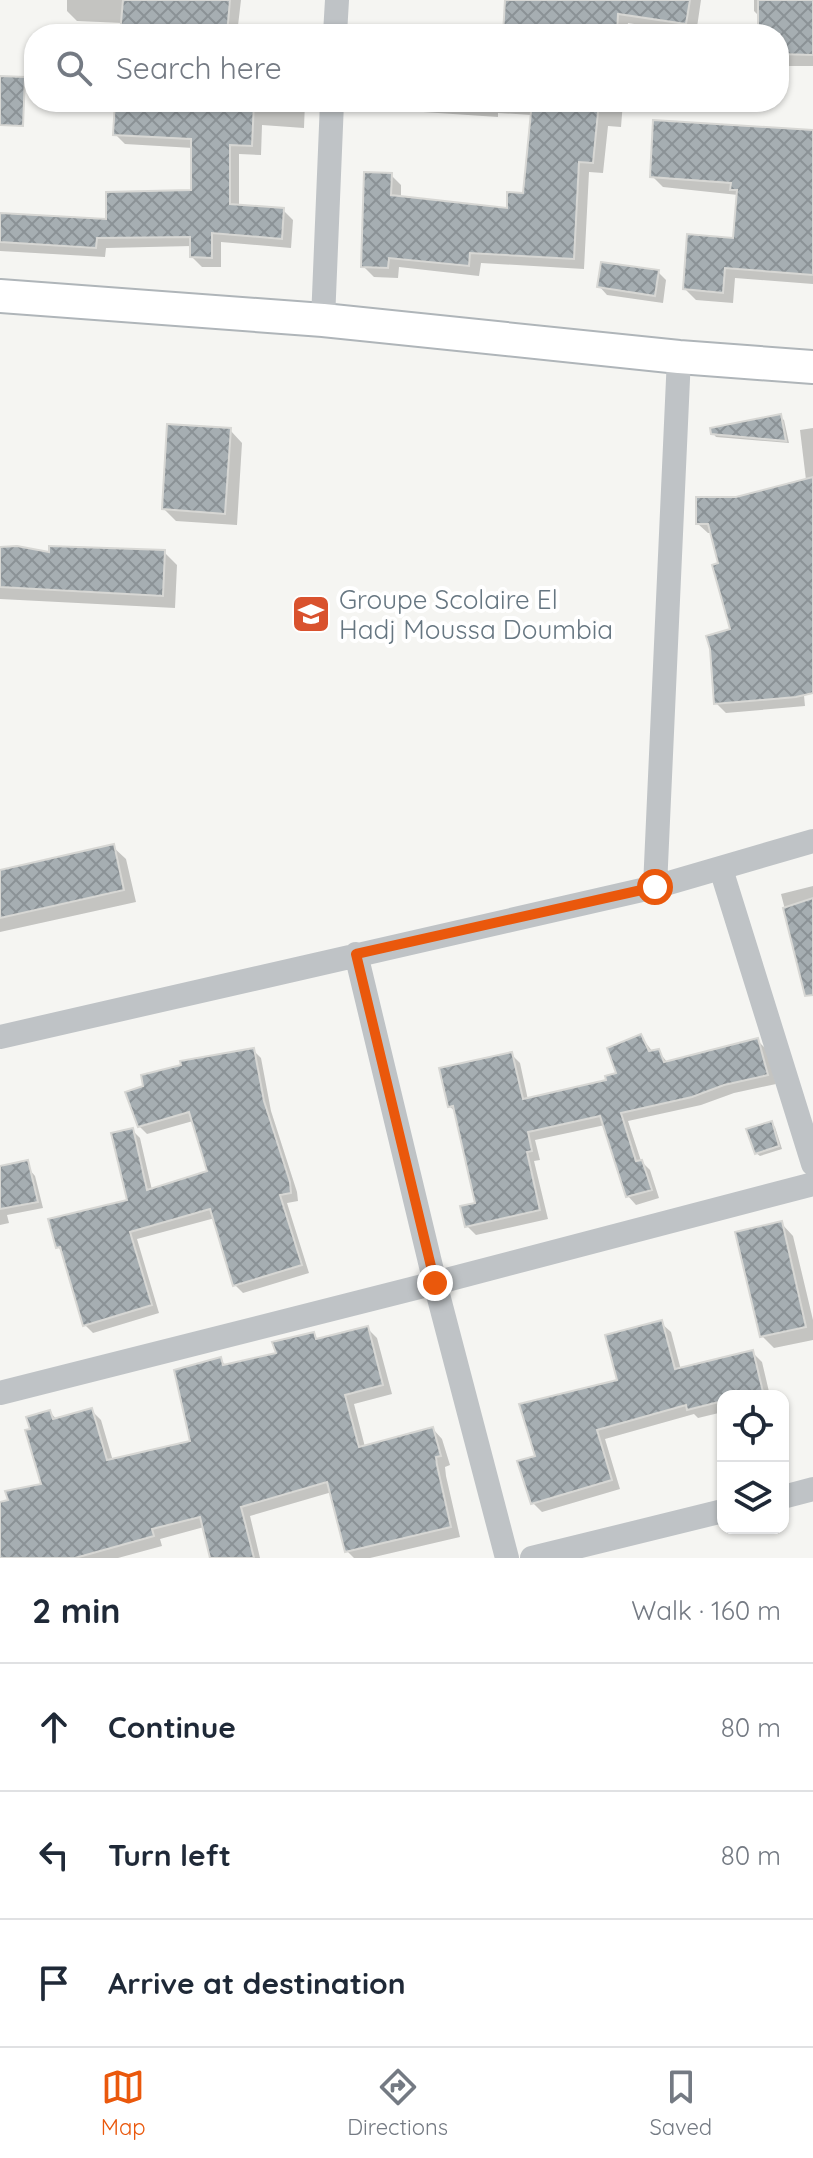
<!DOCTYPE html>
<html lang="en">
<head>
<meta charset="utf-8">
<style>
  :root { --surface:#fff; --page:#f6f6f7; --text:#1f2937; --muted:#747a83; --line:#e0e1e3; --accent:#ea580c }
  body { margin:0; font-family:Quicksand,sans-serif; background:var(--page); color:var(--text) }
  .controls { position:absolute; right:24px; bottom:24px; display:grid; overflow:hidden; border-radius:16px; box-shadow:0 2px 6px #0004 }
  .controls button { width:72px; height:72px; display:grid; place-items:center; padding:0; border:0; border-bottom:2px solid var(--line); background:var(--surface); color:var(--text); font:40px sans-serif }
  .stop { position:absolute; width:24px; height:24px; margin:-18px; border:6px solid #ea580c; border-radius:50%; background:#fff }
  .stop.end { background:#ea580c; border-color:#fff; box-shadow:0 2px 8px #0008 }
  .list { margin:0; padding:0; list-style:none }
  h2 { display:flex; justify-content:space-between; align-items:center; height:104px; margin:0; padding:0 32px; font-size:34px }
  h2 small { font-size:26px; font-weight:400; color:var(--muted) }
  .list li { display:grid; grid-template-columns:52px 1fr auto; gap:24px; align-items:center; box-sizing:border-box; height:128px; padding:0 32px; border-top:2px solid var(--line) }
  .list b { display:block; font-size:30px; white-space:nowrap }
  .list em { font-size:26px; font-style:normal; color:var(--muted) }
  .icon { flex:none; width:44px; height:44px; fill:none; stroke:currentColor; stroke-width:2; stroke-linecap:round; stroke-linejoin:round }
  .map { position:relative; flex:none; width:813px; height:1558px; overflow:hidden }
  .search { position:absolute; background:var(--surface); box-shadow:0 2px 6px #0004; left:24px; right:24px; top:24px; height:88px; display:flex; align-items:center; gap:20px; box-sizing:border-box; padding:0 28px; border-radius:32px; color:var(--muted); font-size:30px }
  .sheet { height:488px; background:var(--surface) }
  nav { display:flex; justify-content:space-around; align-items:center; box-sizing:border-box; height:112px; border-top:2px solid var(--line); background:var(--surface); font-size:22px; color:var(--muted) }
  nav a { display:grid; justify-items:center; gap:4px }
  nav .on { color:var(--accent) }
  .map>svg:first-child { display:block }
</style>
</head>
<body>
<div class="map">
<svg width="813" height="1558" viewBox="0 0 813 1558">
  <defs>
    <pattern id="building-cross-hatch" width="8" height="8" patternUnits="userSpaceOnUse" patternTransform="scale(2)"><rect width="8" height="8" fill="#a6aeb2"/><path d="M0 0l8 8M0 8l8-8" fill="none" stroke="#8b9296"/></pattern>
  </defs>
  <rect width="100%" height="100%" fill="#f5f5f2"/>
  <path fill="#0003" d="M67,0H241L237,34H122L123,23L77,21L67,11Z
    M507,0H701L696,34L628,23L627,34H505Z
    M754,0H813V66H779V34H760V17L754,11Z
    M275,24L297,26L305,34H274Z
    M117,102H305L304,128L262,125L261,155L239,154V207L283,210L293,220L291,248L221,242V267H202L192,257V246L106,248L105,257L0,251V215L109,221L193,192V148L125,144L115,134Z
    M385,102H623L621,127L608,126L603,173L589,172L584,269L481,263L479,276L399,267L398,278L374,277L363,266L391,175L401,185V198L508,210L525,195L532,115L498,113V117L393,110Z
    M813,132V284L735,278L733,303L696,300L685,289L735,240L738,195L663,187L652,176Z
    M658,272L666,280L663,303L607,295L599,286Z
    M780,417L784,420L789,443L716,437L713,433Z
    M813,428V641L799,644L805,706L726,713L716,703L733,630L712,533H708L698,524L736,499L806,480L800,430Z
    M230,430L242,443L237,525L176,521L164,509Z
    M0,549L50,554L164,552L177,565L175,608L0,599Z
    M113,847L126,859L136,902L0,932V872Z
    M813,886V969L798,960L781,894Z
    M640,1036L653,1052L658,1051L668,1063L757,1040L766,1049L776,1084L734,1093L701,1105L628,1121L641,1161L650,1170L659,1198L636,1205L628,1196L605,1125L535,1140L540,1160L534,1161L548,1219L476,1235L467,1226L478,1205L457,1113L449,1106L511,1054L520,1063L528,1100L608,1082L618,1075Z
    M253,1050L261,1058L271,1111L297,1192L298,1201L287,1203L309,1273L243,1293L235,1285L215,1218L137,1239L159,1313L93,1333L85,1325L64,1254L58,1247L129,1201L132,1130L140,1138L152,1190L209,1172L193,1121L147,1134L139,1126Z
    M771,1123L775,1127L782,1149L760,1156L756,1153Z
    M29,1169L35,1176L43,1208L7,1215L9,1223L0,1225V1175Z
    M781,1223L793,1236L813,1320V1340L774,1348L762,1336Z
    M661,1323L671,1332L681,1370L752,1352L762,1362L770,1396H723V1412L698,1418L694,1414L605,1439L620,1489L542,1512L533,1503L537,1458L619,1382Z
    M367,1328L377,1338L392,1394L354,1404L365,1447L433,1429L442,1439L450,1465L445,1467L446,1476L460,1537L370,1558H354L347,1551L332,1492L250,1516L260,1558H212L204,1527L160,1539L162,1546L118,1558H0V1504L44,1485L32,1430L50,1412L57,1420L91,1410L101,1420L113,1461L192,1443L220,1360L227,1366L279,1354L313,1335L318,1340Z"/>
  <path fill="url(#building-cross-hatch)" stroke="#d7d7d4" stroke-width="2" d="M123,0H230L227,34H120Z
    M505,0H690L686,24L618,14L617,34H503Z
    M758,0H813V55L779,54V34H758Z
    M0,76L25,77L23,126L0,125Z
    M115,102H254L252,146L230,145V204L284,208L282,239L212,233V258L190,257V237L97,238L96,248L0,242V213L106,219V192L191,190V139L113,135Z
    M532,102H599L593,163L579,162L574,259L470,253L469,266L389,258L388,268L361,267L364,172L392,173L391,195L507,208V192L523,193Z
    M653,120L813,130V275L725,268L723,293L683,289L687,234L733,238L737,190H730L731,183L650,177Z
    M601,262L659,270L655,296L597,287Z
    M781,414L786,441L711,434L710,428Z
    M167,424L231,428L225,514L162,509Z
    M813,477V693L796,697L714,704L710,649L706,636L730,629L712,565L718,563L708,524H696V497H736Z
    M17,546L49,552V546L165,550L163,596L0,587V547Z
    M114,844L124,890L0,918V870Z
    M813,898V995L805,996L783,908Z
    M641,1034L649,1051L659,1049L664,1062L758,1038L768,1075L724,1085L692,1097L621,1113L636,1161L642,1160L652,1190L626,1197L600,1116L528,1132L532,1151L527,1152L540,1210L465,1227L460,1206L475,1203L453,1106L448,1107L439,1068L512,1052L523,1099L606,1080L605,1076L616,1073L607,1048Z
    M254,1048L264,1101L290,1182L291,1193L280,1195L302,1265L233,1286L210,1209L130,1232L152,1305L83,1326L60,1247L56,1248L48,1219L127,1200L111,1133L133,1128L147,1190L207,1171L189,1112L138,1127L125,1092L143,1086L141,1075L181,1065L180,1061Z
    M772,1121L779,1146L755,1154L746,1129Z
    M28,1160L38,1202L0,1209V1166Z
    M782,1221L806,1327L760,1337L735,1232Z
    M662,1320L675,1369L753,1350L763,1392L745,1396H723V1401L687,1410L686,1405L597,1430L612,1480L531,1504L517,1461L535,1456L519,1404L617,1380L605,1335Z
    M368,1326L383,1385L345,1395L359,1447L433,1427L441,1456L436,1457L437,1465L451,1527L345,1552L327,1482L241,1507L254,1558H210L200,1517L152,1529L154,1536L75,1558H0V1502L8,1500L5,1491L41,1484L25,1430L30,1429L26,1417L50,1410L53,1419L92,1408L107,1460L190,1441L174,1370L221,1357L223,1365L276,1353L272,1342L314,1332L316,1339Z"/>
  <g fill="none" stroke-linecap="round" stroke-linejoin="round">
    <defs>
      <path id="secondary" d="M0,296L323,320L679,357L813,367"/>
    </defs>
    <use href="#secondary" stroke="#afb5b9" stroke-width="36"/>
    <path stroke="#bfc3c6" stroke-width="24" d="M335,34L337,0
      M323,320L332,102
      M721,869L813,1164
      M655,887L679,357
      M356,954L435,1283L507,1558
      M0,1037L655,887L813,841
      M0,1393L435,1283L813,1184
      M783,1497L813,1489
      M532,1558L723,1511"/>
    <use href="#secondary" stroke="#fff" stroke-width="32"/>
  </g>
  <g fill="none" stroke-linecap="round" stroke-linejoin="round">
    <path stroke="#ea580c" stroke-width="10" d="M435,1283L356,954L655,887"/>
  </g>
  <defs>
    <symbol id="school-square" viewBox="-11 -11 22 22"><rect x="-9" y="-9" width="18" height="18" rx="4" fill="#d9522e" stroke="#fff"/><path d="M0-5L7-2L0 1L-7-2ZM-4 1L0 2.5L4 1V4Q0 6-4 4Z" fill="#fff"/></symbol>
  </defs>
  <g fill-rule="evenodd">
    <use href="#school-square" x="289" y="592" width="44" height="44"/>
  </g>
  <g text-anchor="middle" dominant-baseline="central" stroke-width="8" stroke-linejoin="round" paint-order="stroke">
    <g font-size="26" fill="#667681" stroke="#fff" text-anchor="start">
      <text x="339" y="599">Groupe Scolaire El<tspan x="339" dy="30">Hadj Moussa Doumbia</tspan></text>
    </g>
  </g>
</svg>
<div class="controls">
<button><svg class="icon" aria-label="locate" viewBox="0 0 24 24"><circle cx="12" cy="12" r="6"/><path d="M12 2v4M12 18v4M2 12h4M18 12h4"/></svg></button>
<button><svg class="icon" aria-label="layers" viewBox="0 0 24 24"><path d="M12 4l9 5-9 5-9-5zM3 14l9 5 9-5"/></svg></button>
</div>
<div class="stop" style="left:655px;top:887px"></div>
<div class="stop end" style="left:435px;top:1283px"></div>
<div class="search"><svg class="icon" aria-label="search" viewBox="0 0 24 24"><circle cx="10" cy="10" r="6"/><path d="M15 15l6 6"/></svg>Search here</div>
</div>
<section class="sheet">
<h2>2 min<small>Walk · 160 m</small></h2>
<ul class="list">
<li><svg class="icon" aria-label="ahead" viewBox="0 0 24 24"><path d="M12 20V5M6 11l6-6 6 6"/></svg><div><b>Continue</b></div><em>80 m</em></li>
<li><svg class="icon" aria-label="left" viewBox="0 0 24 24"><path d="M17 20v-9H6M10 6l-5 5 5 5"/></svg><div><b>Turn left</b></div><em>80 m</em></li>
<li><svg class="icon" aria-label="arrive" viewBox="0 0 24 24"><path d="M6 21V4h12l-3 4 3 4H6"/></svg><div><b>Arrive at destination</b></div></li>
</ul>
</section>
<nav>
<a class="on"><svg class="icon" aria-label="map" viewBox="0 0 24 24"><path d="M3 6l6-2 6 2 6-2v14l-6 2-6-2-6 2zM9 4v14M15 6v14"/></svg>Map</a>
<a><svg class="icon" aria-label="directions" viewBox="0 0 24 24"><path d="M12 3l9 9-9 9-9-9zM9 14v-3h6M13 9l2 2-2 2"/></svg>Directions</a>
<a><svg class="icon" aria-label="saved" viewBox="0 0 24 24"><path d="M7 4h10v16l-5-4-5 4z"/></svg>Saved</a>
</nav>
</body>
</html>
